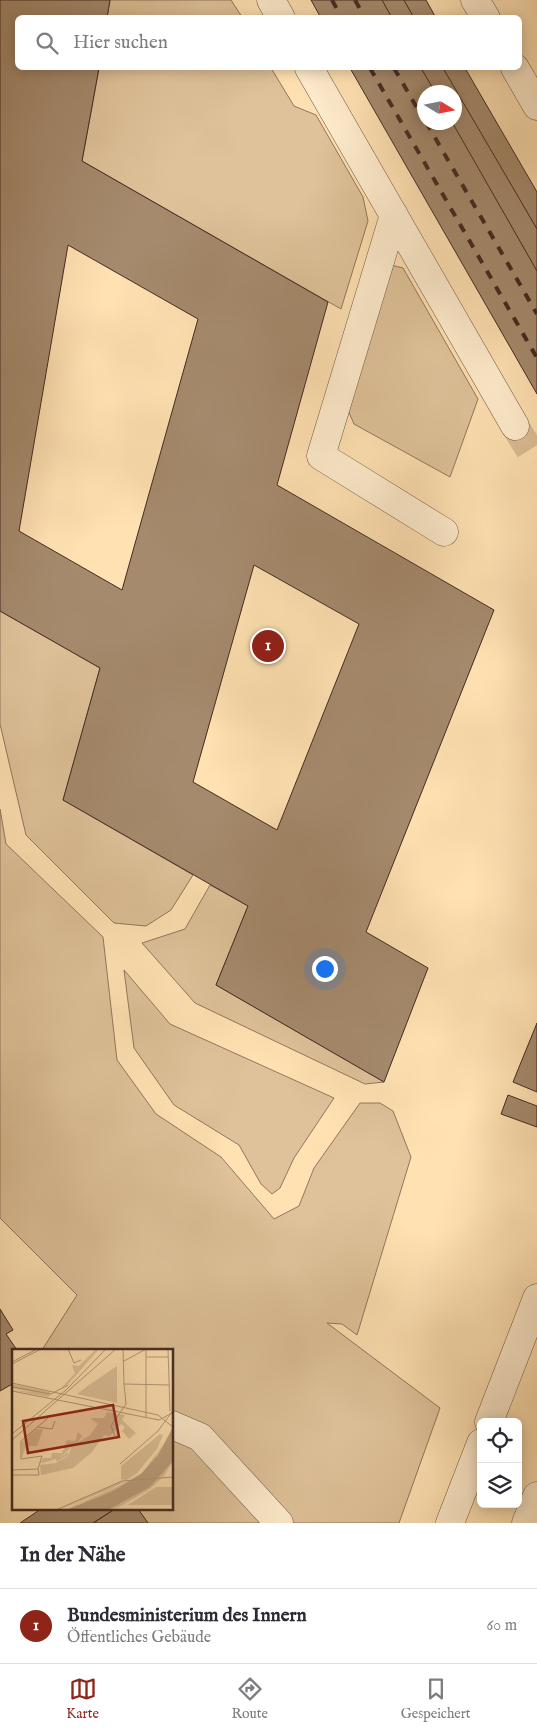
<!DOCTYPE html>
<html lang="de">
<head>
<meta charset="utf-8">
<style>
  :root { --surface:#fff; --page:#f7f7f7; --text:#2b2b33; --muted:#7c7c81; --line:#e1e1e2; --accent:#8f2418 }
  body { margin:0; font-family:"IM FELL English",serif; background:var(--page); color:var(--text) }
  .controls { position:absolute; right:15px; bottom:15px; display:grid; overflow:hidden; border-radius:8px; box-shadow:0 2px 12px #0003 }
  .controls button { width:45px; height:45px; display:grid; place-items:center; padding:0; border:0; border-bottom:1px solid var(--line); background:var(--surface); color:var(--text); font:25px sans-serif }
  .compass { position:absolute; left:417px; top:85px; width:45px; height:45px; border-radius:50%; background:var(--surface); box-shadow:0 2px 12px #0003; rotate:100deg }
  .you { position:absolute; left:324px; top:968px; width:18px; height:18px; margin:-12px; border:4px solid #fff; border-radius:50%; background:#1a73e8; box-shadow:0 0 0 8px #1a73e833 }
  .badge { display:grid; place-items:center; width:32px; height:32px; border-radius:50%; background:var(--accent); color:#fff; font-size:16px; font-weight:700 }
  .pin { position:absolute; translate:-50% -50%; border:2px solid #fff; box-shadow:0 1px 5px #0006 }
  .list { margin:0; padding:0; list-style:none }
  h2 { display:flex; justify-content:space-between; align-items:center; height:65px; margin:0; padding:0 20px; font-size:21px }
  h2 small { font-size:16px; font-weight:400; color:var(--muted) }
  .list li { display:grid; grid-template-columns:32px 1fr auto; gap:15px; align-items:center; box-sizing:border-box; height:75px; padding:0 20px; border-top:1px solid var(--line) }
  .list b { display:block; font-size:19px; white-space:nowrap }
  .list p { margin:0; font-size:16px; white-space:nowrap; color:var(--muted) }
  .list em { font-size:16px; font-style:normal; color:var(--muted) }
  .icon { flex:none; width:28px; height:28px; fill:none; stroke:currentColor; stroke-width:2; stroke-linecap:round; stroke-linejoin:round }
  .map { position:relative; flex:none; width:537px; height:1523px; overflow:hidden }
  .search { position:absolute; background:var(--surface); box-shadow:0 2px 12px #0003; left:15px; right:15px; top:15px; height:55px; display:flex; align-items:center; gap:12px; box-sizing:border-box; padding:0 18px; border-radius:8px; color:var(--muted); font-size:19px }
  .sheet { height:140px; background:var(--surface) }
  nav { display:flex; justify-content:space-around; align-items:center; box-sizing:border-box; height:70px; border-top:1px solid var(--line); background:var(--surface); font-size:14px; color:var(--muted) }
  nav a { display:grid; justify-items:center; gap:2px }
  nav .on { color:var(--accent) }
  .map>svg:first-child { display:block }
</style>
</head>
<body>
<div class="map">
<svg width="537" height="1523" viewBox="0 0 537 1523">
  <rect width="100%" height="100%" fill="#ffe1b2"/>
  <filter id="stains"><feTurbulence type="fractalNoise" baseFrequency=".004" numOctaves="4"/><feColorMatrix values="0 0 0 0 .2 0 0 0 0 .09 0 0 0 0 .02 0 0 0 .5 -.17"/></filter>
  <radialGradient id="worn" r=".72"><stop offset=".6" stop-color="#630" stop-opacity="0"/><stop offset="1" stop-color="#630" stop-opacity=".3"/></radialGradient>
  <path fill="#dfc29a" stroke="#92765e" d="M110,0H231L242,17H107Z
    M99,68H271L294,106L316,115L363,197L368,221L341,309L82,161Z
    M391,265L403,268L478,399L450,477L354,424L347,408Z
    M0,611L100,668L63,800L193,875L171,910L146,926L114,923L26,835L0,724Z
    M0,809L6,844L103,937L117,1060L156,1114L221,1157L274,1219L299,1206L314,1168L360,1103H380L393,1111L411,1157L357,1335L342,1324L327,1323L440,1408L399,1523H148L138,1509H172V1350H42L77,1295L0,1218Z
    M210,885L248,906L216,985L384,1082L365,1084L195,1003L142,943L185,929Z
    M124,970L170,1024L334,1098L294,1158L280,1188L272,1194L261,1184L239,1145L174,1105L134,1048Z"/>
  <path fill="#a58a6d" stroke="#442b22" fill-rule="evenodd" d="M0,0H110L107,18H18V68H99L82,161L328,302L277,485L494,610L366,932L428,968L384,1082L216,985L248,906L63,800L100,668L0,611ZM68,245L198,319L122,590L19,531ZM254,565L359,624L277,830L193,782Z
    M311,0H426L436,18H321Z
    M350,68H465L537,192V394ZM424,92H454V122H424Z
    M537,1023V1092L513,1082Z
    M508,1095L537,1106V1127L501,1114Z
    M0,1309L13,1330L6,1334L17,1350H14V1383L0,1391Z
    M41,1509H115L93,1523H20Z
    M115,1509H138L148,1523H93Z"/>
  <g fill="none" stroke-linecap="round" stroke-linejoin="round">
    <path stroke="#dabd95" stroke-width="28" stroke-dasharray="28 14" stroke-linecap="butt" d="M515,426L537,462"/>
    <defs>
      <path id="minor" d="M271,0L281,18
        M475,0L486,18
        M309,68L515,426
        M515,68L537,106
        M394,215L321,456L444,532
        M489,1422L537,1298
        M172,1425L200,1437L279,1523
        M450,1523L481,1443
        M526,1523L537,1496"/>
    </defs>
    <use href="#minor" stroke="#735846" stroke-width="29"/>
    <use href="#minor" stroke="#ffeccd" stroke-width="28"/>
    <path stroke="#442b22" stroke-width="1" d="M382,0L392,18
      M404,0L414,18
      M421,68L435,92
      M443,68L537,229
      M452,122L537,271"/>
    <path stroke="#442b22" stroke-width="4" stroke-dasharray="9 9" stroke-linecap="butt" d="M332,0L342,18
      M355,0L365,18
      M370,68L537,358
      M394,68L424,120
      M426,122L537,314"/>
  </g>
  <g transform="translate(12 1349)">
    <rect width="161" height="161" fill="#ffe1b2"/>
    <path d="M84,0H87L57,34L48,41L63,24L60,16L67,17ZM105,17V54L65,45L77,36ZM0,35L38,43V46L36,48L0,41L21,43L0,39ZM95,63L113,66L110,71L124,84L117,90L110,82L113,78L109,75L98,87L92,86L80,103L61,119L29,126L28,116L44,114L56,107L60,97L78,86L86,75L78,69H92ZM24,80H31L25,97H14L10,108V93ZM66,83L70,87L66,93L46,110L56,103V106L45,113L44,110L29,114L31,109H39L40,104H50L55,91L63,92ZM148,85L151,86L145,100L125,124L110,134L98,140L46,161L113,131L109,130V117ZM156,90L142,111L129,125L101,142L52,161L105,138L130,124ZM161,112L152,127L138,140L107,158L96,161L138,138ZM144,138H161V156H116Z" fill="#dfc29a"/>
    <path d="M161,78V112L138,138L96,161H54L101,142L129,125L146,106Z" fill="#bfa381"/>
    <path fill="none" stroke="#b49878" stroke-width="1" d="M56,0L62,14L69,11M111,0L112,35L157,36M156,0L158,62M134,8H156M112,12L134,0M0,13L25,0M0,15L29,0M0,34L146,66L162,79M0,38L39,45L56,36M0,42L147,71L162,63M134,68V0M25,78L40,80L43,72M0,85L54,41L94,0M103,87L99,77L114,55L112,35M0,91L104,0M108,115L146,82L162,60M26,120L30,107L9,110V92L36,69M0,121L26,120L27,126H0M44,161L110,132L162,128"/>
    <path fill="#8f2418" fill-opacity="0.15" stroke="#8f2418" stroke-width="2.5" d="M101,56L107,88L16,104L11,72Z"/>
    <rect width="161" height="161" fill="none" stroke="#442b22" stroke-width="2.5"/>
  </g>
  <rect width="100%" height="100%" filter="url(#stains)"/>
  <rect width="100%" height="100%" fill="url(#worn)"/>
</svg>
<div class="controls">
<button><svg class="icon" aria-label="locate" viewBox="0 0 24 24"><circle cx="12" cy="12" r="6"/><path d="M12 2v4M12 18v4M2 12h4M18 12h4"/></svg></button>
<button><svg class="icon" aria-label="layers" viewBox="0 0 24 24"><path d="M12 4l9 5-9 5-9-5zM3 14l9 5 9-5"/></svg></button>
</div>
<svg class="compass" viewBox="-18 -18 36 36"><path d="M0-13l5 13h-10z" fill="#e53935"/><path d="M0 13l5-13h-10z" fill="#7c7c81"/></svg>
<div class="you"></div>
<div class="pin badge" style="left:268px;top:646px">1</div>
<div class="search"><svg class="icon" aria-label="search" viewBox="0 0 24 24"><circle cx="10" cy="10" r="6"/><path d="M15 15l6 6"/></svg>Hier suchen</div>
</div>
<section class="sheet">
<h2>In der Nähe<small></small></h2>
<ul class="list">
<li><span class="badge">1</span><div><b>Bundesministerium des Innern</b><p>Öffentliches Gebäude</p></div><em>60 m</em></li>
</ul>
</section>
<nav>
<a class="on"><svg class="icon" aria-label="map" viewBox="0 0 24 24"><path d="M3 6l6-2 6 2 6-2v14l-6 2-6-2-6 2zM9 4v14M15 6v14"/></svg>Karte</a>
<a><svg class="icon" aria-label="directions" viewBox="0 0 24 24"><path d="M12 3l9 9-9 9-9-9zM9 14v-3h6M13 9l2 2-2 2"/></svg>Route</a>
<a><svg class="icon" aria-label="saved" viewBox="0 0 24 24"><path d="M7 4h10v16l-5-4-5 4z"/></svg>Gespeichert</a>
</nav>
</body>
</html>
